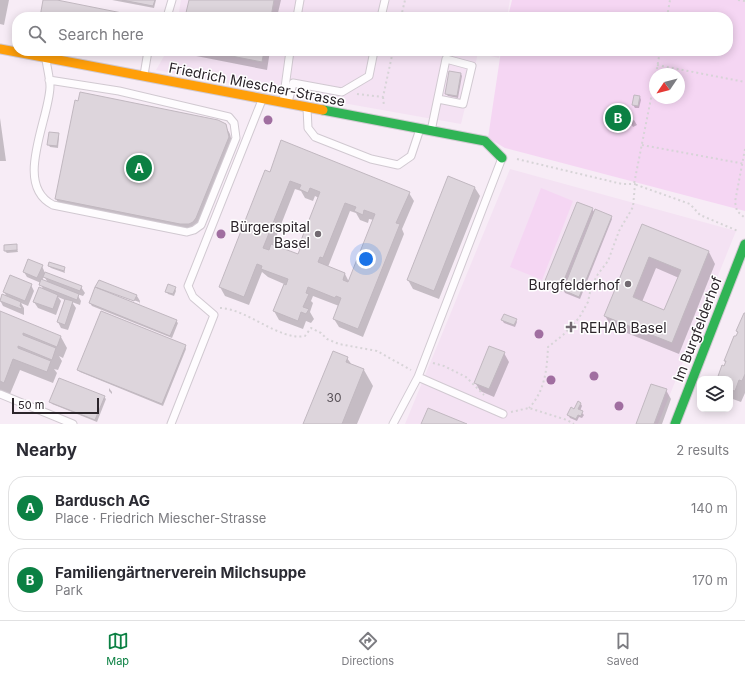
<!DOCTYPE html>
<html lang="en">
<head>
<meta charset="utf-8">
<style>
  :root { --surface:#fff; --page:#f7f7f7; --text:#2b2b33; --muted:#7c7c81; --line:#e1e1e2; --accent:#0b8043 }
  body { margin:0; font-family:Inter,sans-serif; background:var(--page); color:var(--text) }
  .controls { position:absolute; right:12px; bottom:12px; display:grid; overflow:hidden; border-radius:8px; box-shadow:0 2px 10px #0003 }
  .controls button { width:36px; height:36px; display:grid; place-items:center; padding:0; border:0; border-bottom:1px solid var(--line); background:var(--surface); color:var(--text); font:20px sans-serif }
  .compass { position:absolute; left:649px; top:68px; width:36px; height:36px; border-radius:50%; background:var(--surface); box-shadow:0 2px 10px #0003; rotate:235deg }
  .scale { position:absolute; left:12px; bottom:10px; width:87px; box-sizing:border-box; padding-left:4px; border:2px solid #2b242a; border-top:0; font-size:11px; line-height:14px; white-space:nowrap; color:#2b242a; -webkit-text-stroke:3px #fff; paint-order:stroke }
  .you { position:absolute; left:366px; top:259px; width:14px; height:14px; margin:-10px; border:3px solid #fff; border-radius:50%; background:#1a73e8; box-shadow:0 0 0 6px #1a73e833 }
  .badge { display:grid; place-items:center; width:26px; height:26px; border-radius:50%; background:var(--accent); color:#fff; font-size:13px; font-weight:700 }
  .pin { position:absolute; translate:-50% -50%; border:2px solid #fff; box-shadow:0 1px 4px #0006 }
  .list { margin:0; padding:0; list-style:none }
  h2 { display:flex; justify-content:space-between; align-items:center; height:52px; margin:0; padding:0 16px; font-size:17px }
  h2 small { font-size:13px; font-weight:400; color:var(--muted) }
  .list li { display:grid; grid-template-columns:26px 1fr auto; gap:12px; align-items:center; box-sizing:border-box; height:64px; margin:0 8px 8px; padding:0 8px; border:1px solid var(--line); border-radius:16px }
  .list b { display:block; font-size:15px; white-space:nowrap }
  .list p { margin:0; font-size:13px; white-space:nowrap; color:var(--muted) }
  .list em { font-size:13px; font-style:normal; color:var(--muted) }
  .icon { flex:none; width:22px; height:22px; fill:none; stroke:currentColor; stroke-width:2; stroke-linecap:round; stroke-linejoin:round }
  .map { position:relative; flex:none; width:745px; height:424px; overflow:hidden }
  .search { position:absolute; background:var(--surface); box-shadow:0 2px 10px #0003; left:12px; right:12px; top:12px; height:44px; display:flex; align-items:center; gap:10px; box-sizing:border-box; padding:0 14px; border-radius:16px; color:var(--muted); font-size:15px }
  .sheet { height:196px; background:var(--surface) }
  nav { display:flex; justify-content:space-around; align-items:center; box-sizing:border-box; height:56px; border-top:1px solid var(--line); background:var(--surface); font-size:11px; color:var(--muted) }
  nav a { display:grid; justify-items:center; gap:2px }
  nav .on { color:var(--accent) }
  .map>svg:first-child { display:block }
</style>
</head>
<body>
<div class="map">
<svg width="745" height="424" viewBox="0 0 745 424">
  <rect width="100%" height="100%" fill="#f7ecf6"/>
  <path fill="#f4e2f3" d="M181,0H510L507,17H178Z
    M167,51H500L499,58L478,53L461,124L156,70Z
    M510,169L736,231L658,424H405Z"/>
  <path fill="#f5d6f3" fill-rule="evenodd" d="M512,0H745V211L505,148L488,138L501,51H728V17H508ZM655,74H679V98H655Z
    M541,188L573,201L542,280L510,267Z"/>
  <path fill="#0003" fill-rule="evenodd" d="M0,0H9L4,25L0,24Z
    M112,0H156L154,8Z
    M190,0H281L277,17H186Z
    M184,51H270L267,70L186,54Z
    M461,74L462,76L458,98L448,96L446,94Z
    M640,97L641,100L639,108H635L633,105Z
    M79,102L225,125L230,134L233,146L194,233L61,208L56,199Z
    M0,118L6,161H0Z
    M634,120L637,125L633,127L630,122Z
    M58,134L59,137L58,148L50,147L48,144Z
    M266,172L409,193L414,201L402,229L404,234L363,337L339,327L334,319L339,306L313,296L311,301L313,303L310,312L314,319L311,323L306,321L303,329L279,320L274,311L284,284L268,277L262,272L249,305L225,296L220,287ZM295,189L301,191L305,198L313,201L315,196L319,198L299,248L301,251L299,256L273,245ZM350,211L356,213L360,220L368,223L369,219L374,220L349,282L345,274L328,267Z
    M449,177L475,188L480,196L439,299L413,289L408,280Z
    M592,209L595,213L611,217L612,219L580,299L565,293L563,289L562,292L546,285L545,283Z
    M642,225L709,252L715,264L679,354L612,327L605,316ZM656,268L679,278L665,311L642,302Z
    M16,245L18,252L7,253L5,251Z
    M42,266L45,273L81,287L85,293L83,296L77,294L81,301L80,305L72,302L76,308L68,330L61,328L58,322L65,300L58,297L61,301L56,315L38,308L34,302L43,290L41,283L27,277L24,272ZM44,276L48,283L42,281Z
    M49,266L64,268L65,273L51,268Z
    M99,281L137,296L140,301L139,304V302L100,288V290L176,321L178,323L172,338L92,306L90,303Z
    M31,285L34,291L28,306L21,303L24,308V315L3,306L0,300L2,295L7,297L4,292Z
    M175,288L176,291L174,296L168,294L166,291Z
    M0,312L61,337L67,348L63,358L59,356L62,361L58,370L54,369L57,373L53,383L20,370L10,394L0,390Z
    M745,315V393L741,402L730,398V379H718L725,367L726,363L725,361L737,338L738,333L737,331Z
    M502,320H516L517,322L515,327L504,323Z
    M185,346L186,349L163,406L80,372L78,370Z
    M504,353L509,362L494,397L480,391L475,382Z
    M347,358L352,365L364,370L373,386L357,424H305Z
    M109,388L112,392V394L109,391Z
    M666,390L671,399L662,424H638Z
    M104,397L106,399L97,422L52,404L51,402Z
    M581,404L582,406L580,411L584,415L582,418L579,417L577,421L570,418L568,415Z"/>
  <path fill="#ddd5dc" stroke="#c1b8c0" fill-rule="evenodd" d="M43,0H57L142,17H40Z
    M122,0H155L153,6Z
    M189,0H274L271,17H185Z
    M206,51H264L262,62Z
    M449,71L461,73L457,96L445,94Z
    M80,92L218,120L226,124L229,137L196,218L193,222L189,224H180L55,199L75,100L78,101Z
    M634,95L640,96L638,106L632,105Z
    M49,132L59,133L57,146L47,145Z
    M281,140L410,192L396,223L400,224L358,329L333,319L341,298L336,296L335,298L308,287L306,293L309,294L303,307L309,309L306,314L301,312L298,321L273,311L284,284L286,285L288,279L261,269L262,266L257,264L244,297L219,287L265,170L270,172ZM290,181L301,185L299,189L308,193L310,188L320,192L298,248L300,249L298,254L271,244L269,250L263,248ZM345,203L356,207L354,211L363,215L364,210L375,214L348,282L343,280L345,273L318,262L320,257L323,258Z
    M448,176L475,187L434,291L407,280Z
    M577,202L593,208L560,290L544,283Z
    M595,209L612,216L579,297L563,290Z
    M642,224L709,251L672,343L604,316ZM649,257L681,270L664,310L633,297Z
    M17,244V250L4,251V245Z
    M28,259L43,265L37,278L23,272Z
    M49,262L65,267L64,271L48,266Z
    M45,272L82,286L80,291L43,277Z
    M10,275L32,284L25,301L3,292Z
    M41,279L79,294L77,300L39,285Z
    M99,280L137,295L134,301L95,287Z
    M168,284L176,287L173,294L165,292Z
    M39,287L58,295L53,309L33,302Z
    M95,287L177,320L170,336L89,303Z
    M2,294L21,302L20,306L22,307L21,309L0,301Z
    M65,299L73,301L65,325L57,322Z
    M0,311L61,336L57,347L23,333V335L56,348L52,360L18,346V348L51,361L47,372L13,359L4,383L0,381Z
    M101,311L186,345L162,404L77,370Z
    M744,313H745V374L742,381L739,380L735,391L730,390V379H717L722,365L724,366L726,361H724L734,336H736L738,332L736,331Z
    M504,314L517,319L514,325L501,320Z
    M489,346L505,352L489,389L474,383Z
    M333,351L348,357L346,362L364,369L342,424H303Z
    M59,378L105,396L95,420L49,402Z
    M651,384L667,389L654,424H636Z
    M578,401L581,403L578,409L583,411L581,416L578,415L576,419L567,415L571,407L574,409Z
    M428,408L467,424H421Z"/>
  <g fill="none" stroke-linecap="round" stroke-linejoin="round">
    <defs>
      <path id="lane" d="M167,17L172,0
        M297,17L300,0
        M381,17L385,0
        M46,59C47,68 50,78 50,87C49,120 13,185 53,205L187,232L194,230L201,225L236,138L234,123L229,117L119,91L49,80
        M144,75L148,51
        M283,102L290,51
        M288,102L293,83L342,92L369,76L374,51
        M307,108L308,128L315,137L371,159L398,165L411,156L420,129
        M431,131L446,59L472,66L463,104L438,99
        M418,377L503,414
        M0,394L73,424
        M171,424L214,315L193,297L188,286L262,100
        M393,424L418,377L502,158"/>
      <path id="fast" d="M323,110L485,141L502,158
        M675,424L745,244"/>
      <path id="slow" d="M0,49L323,110"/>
    </defs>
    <use href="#lane" stroke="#d1c9d1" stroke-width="9"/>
    <use href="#fast" stroke="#d1c9d1" stroke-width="11"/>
    <use href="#slow" stroke="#d1c9d1" stroke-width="11"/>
    <path stroke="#d7d4d7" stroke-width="2" stroke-dasharray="2 3" stroke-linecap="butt" d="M738,0L745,1
      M401,17L405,0
      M667,17L670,0
      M657,65L745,82
      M656,74L660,51
      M655,78L634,184L690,204L700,215L738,231
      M357,94L383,97L393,51
      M383,97L384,106
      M642,145L745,164
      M745,149L735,202L737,211L745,218
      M517,159L622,184H635L633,207L619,231L608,261L598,274L591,287L588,302L579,318L563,335L548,347C547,369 545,391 529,408
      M220,308C248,309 279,341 305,336L311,328L321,333L327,339L339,344L377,351L411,370
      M433,363L444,366L466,377L484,395
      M511,412L529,408L567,420L574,424"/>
    <use href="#lane" stroke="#fefcfe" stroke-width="7"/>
    <use href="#fast" stroke="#30b455" stroke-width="9"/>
    <use href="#slow" stroke="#ff9f0a" stroke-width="9"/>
  </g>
  <g fill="#a06ea0">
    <circle cx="268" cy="120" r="4.5"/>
    <circle cx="221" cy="234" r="4.5"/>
    <circle cx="539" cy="334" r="4.5"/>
    <circle cx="594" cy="376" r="4.5"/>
    <circle cx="551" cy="380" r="4.5"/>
    <circle cx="619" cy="406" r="4.5"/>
  </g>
  <g fill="#726a71" stroke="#fff" stroke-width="1.5">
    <circle cx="318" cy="234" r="4"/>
    <circle cx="628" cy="284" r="4"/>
    <path d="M569 321h4v4h4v4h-4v4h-4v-4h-4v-4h4z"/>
  </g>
  <g text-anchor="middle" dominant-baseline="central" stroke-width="3" stroke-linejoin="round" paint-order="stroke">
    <g font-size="12" fill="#595258">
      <text x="334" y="397">30</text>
    </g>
    <g font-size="14" fill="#2b242a" stroke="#fff">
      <text transform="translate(257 84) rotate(11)">Friedrich Miescher-Strasse</text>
      <text transform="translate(697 329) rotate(-69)">Im Burgfelderhof</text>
    </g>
    <g font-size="14" fill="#2b242a" stroke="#fff" text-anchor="end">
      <text x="310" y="226">Bürgerspital<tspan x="310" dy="16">Basel</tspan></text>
      <text x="620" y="284">Burgfelderhof</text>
      <text x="580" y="327" text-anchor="start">REHAB Basel</text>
    </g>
  </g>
</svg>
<div class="controls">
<button><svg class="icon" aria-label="layers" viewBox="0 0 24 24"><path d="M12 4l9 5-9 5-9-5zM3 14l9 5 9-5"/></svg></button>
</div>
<svg class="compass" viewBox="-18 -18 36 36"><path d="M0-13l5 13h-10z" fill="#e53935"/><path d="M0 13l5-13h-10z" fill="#7c7c81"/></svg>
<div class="scale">50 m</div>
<div class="you"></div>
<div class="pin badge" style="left:139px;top:168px">A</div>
<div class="pin badge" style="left:618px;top:118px">B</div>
<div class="search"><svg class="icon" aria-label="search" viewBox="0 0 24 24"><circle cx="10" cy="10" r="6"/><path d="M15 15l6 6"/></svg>Search here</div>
</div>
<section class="sheet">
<h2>Nearby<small>2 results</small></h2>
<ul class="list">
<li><span class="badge">A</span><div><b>Bardusch AG</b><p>Place · Friedrich Miescher-Strasse</p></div><em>140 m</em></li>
<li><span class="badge">B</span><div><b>Familiengärtnerverein Milchsuppe</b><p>Park</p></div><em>170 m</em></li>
</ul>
</section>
<nav>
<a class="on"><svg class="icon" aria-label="map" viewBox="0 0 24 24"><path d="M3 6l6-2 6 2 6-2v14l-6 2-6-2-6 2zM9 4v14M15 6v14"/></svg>Map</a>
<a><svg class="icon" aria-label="directions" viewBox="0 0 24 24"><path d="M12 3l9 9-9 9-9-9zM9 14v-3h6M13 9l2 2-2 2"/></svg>Directions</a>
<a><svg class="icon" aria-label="saved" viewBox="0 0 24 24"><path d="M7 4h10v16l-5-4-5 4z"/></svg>Saved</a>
</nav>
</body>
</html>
